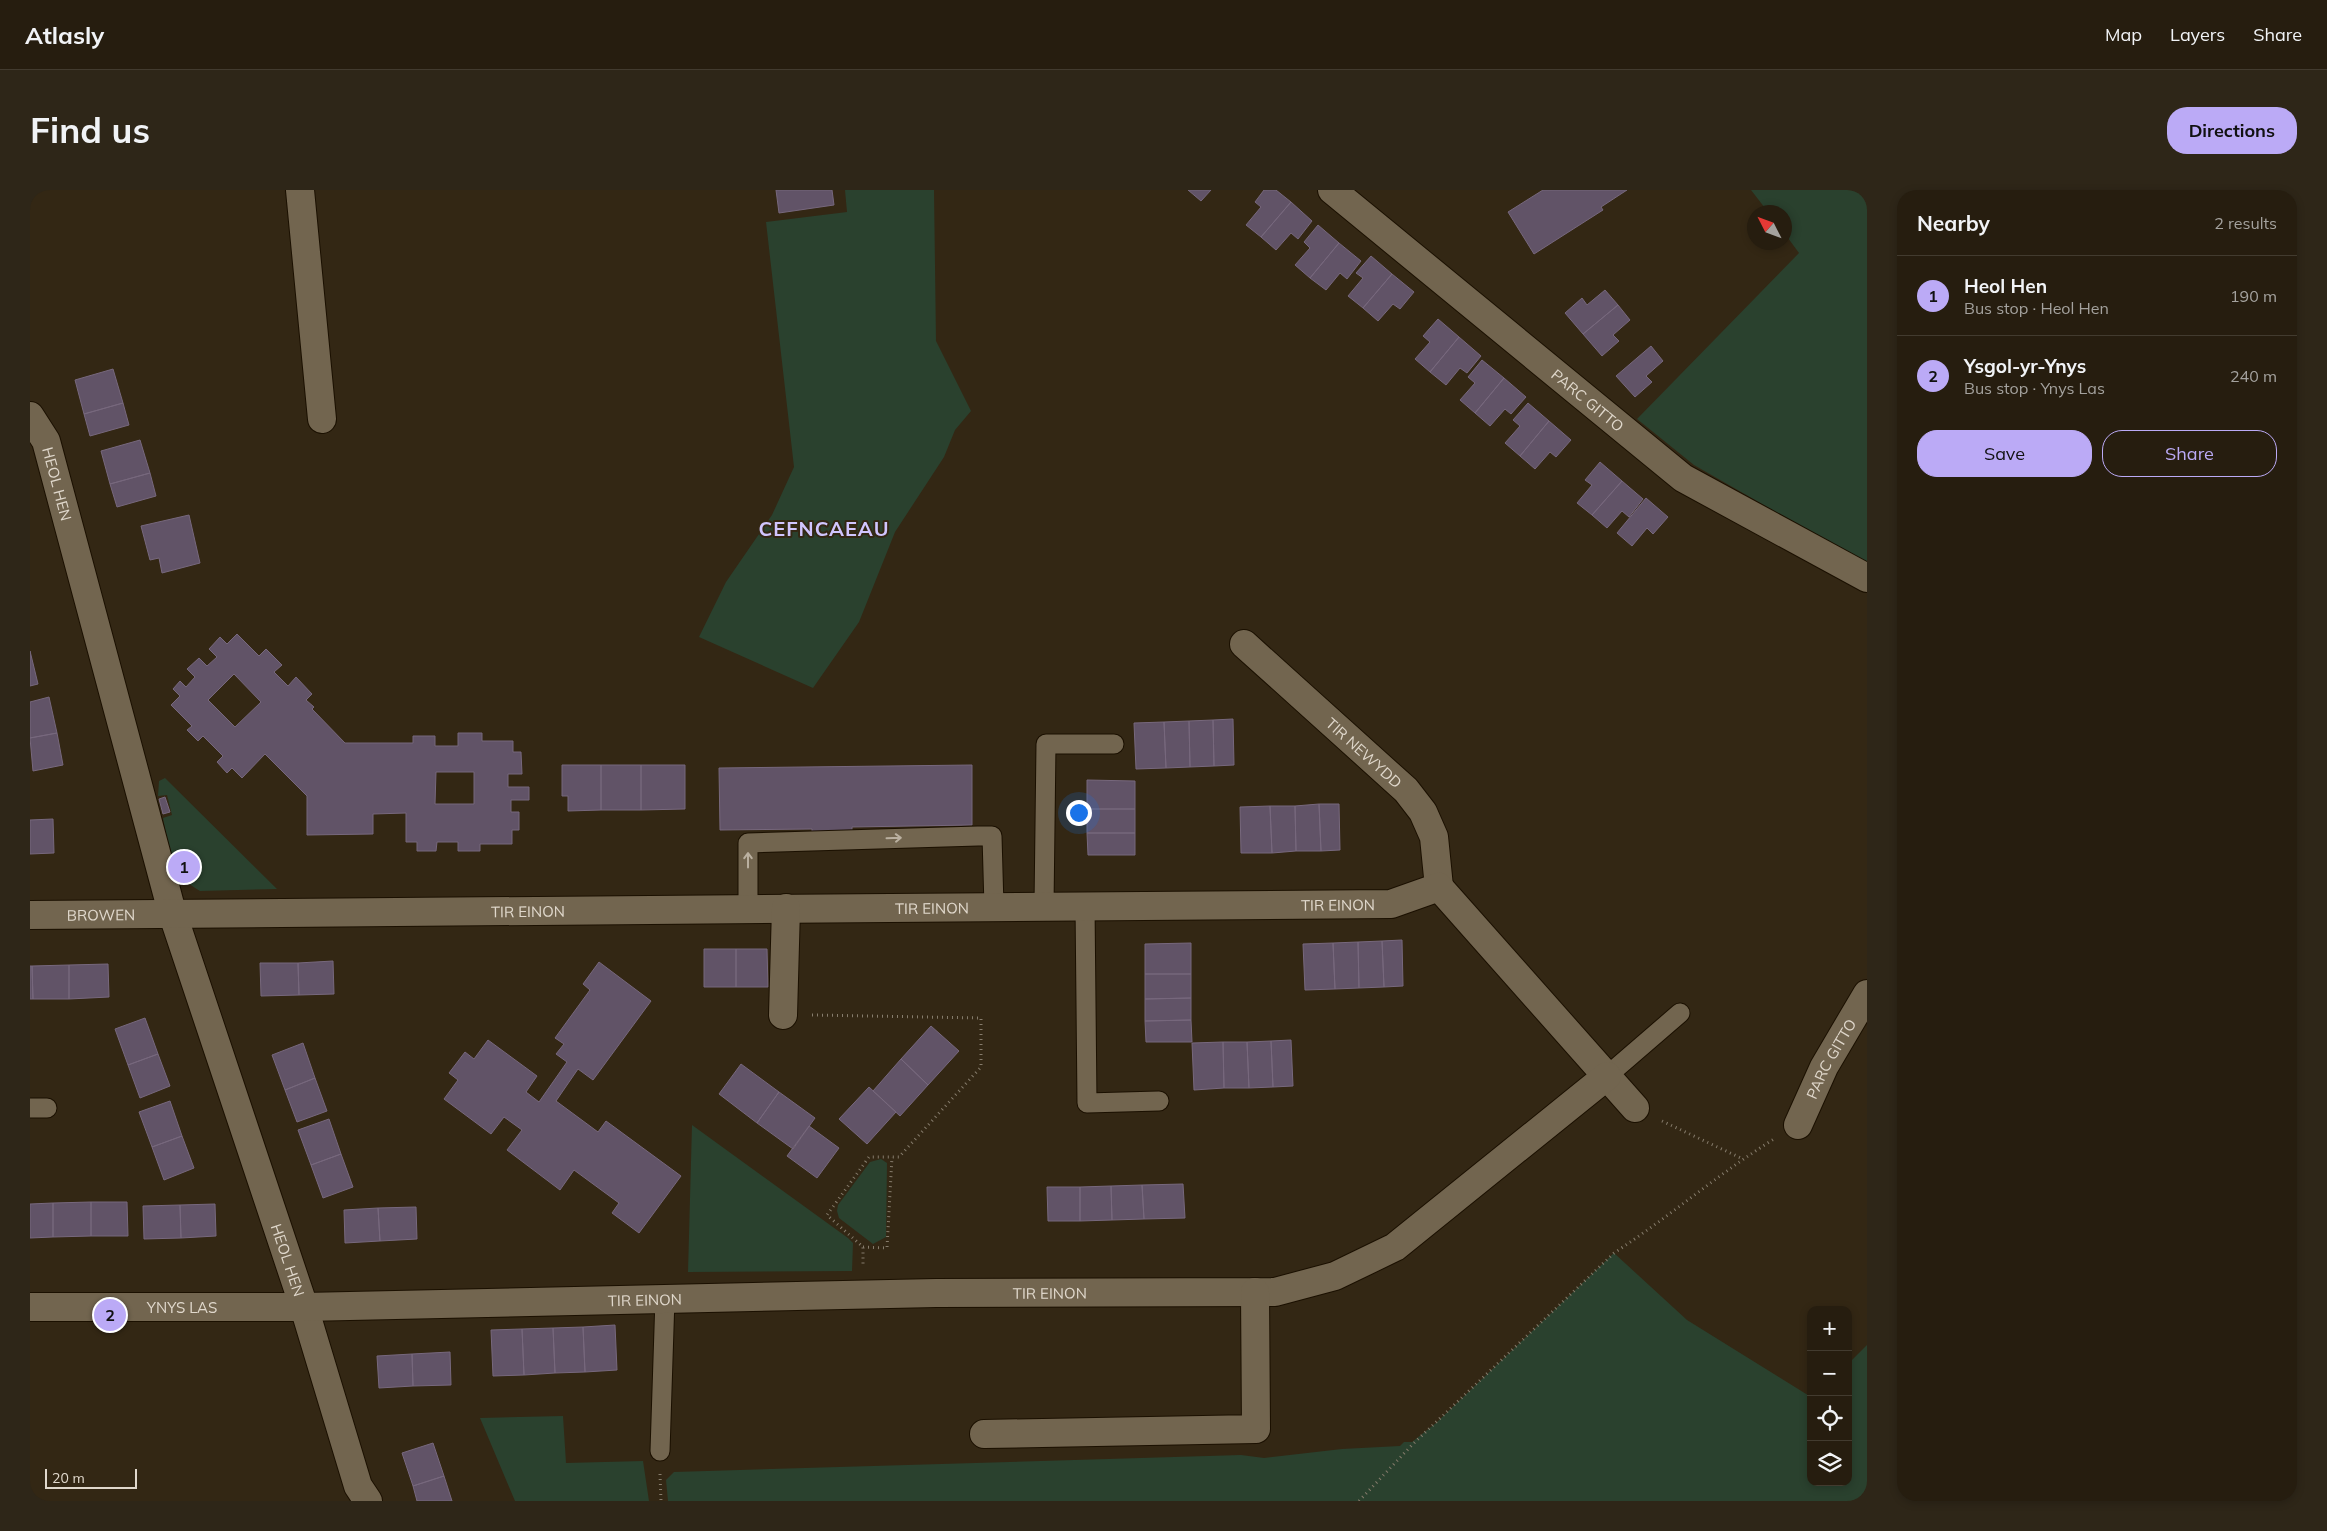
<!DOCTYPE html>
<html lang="en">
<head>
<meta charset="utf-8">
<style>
  :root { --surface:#261d0f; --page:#2e2618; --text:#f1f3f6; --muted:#a4a29e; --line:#423b2f; --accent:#bbaaf6 }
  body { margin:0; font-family:Mulish,sans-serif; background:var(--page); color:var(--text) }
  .controls { position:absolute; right:15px; bottom:15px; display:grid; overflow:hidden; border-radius:10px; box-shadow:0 2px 8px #0003 }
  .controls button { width:45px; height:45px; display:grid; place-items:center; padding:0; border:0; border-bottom:1px solid var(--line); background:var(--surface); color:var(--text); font:25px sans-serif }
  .compass { position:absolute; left:1717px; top:15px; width:45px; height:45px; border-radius:50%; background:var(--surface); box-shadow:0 2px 8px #0003; rotate:312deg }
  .scale { position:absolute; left:15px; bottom:12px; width:92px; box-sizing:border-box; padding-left:5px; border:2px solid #e0d8cc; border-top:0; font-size:14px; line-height:18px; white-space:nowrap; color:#e0d8cc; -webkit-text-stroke:4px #332714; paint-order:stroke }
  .you { position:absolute; left:1048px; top:622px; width:18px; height:18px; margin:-12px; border:4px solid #fff; border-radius:50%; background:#1a73e8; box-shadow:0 0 0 8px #1a73e833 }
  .badge { display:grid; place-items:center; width:32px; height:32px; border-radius:50%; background:var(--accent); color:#111; font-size:16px; font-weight:700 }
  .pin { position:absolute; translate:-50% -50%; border:2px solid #fff; box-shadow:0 1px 5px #0006 }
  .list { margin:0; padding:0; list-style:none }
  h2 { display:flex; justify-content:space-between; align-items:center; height:65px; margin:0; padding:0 20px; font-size:21px }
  h2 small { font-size:16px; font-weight:400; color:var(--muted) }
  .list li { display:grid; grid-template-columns:32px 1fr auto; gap:15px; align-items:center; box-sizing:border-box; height:80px; padding:0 20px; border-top:1px solid var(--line) }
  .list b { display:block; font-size:19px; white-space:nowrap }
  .list p { margin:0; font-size:16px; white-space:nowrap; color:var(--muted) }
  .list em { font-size:16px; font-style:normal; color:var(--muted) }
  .actions { display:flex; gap:10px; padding:15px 20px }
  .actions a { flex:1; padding:11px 0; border:1px solid var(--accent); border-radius:20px; text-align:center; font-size:18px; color:var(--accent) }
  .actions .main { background:var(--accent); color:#111 }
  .icon { flex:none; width:28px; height:28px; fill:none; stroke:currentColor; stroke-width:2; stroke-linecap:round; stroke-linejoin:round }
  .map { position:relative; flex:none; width:1837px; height:1311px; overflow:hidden; border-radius:20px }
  header { display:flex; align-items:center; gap:30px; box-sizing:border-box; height:70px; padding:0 25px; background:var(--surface); border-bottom:1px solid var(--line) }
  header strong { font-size:24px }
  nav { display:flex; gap:28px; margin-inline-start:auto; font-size:18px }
  .intro { display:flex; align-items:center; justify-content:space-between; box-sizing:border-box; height:120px; padding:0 30px }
  h1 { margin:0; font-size:35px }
  .button { padding:12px 22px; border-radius:20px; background:var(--accent); color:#111; font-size:18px; font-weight:700 }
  main { display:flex; gap:30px; padding:0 30px }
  aside { flex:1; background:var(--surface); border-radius:20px; box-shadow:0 2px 8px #0003 }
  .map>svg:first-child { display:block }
</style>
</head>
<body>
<header>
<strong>Atlasly</strong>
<nav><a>Map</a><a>Layers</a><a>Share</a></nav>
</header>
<div class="intro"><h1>Find us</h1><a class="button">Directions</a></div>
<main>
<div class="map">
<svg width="1837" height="1311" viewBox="0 0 1837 1311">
  <rect width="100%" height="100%" fill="#332714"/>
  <path fill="#2a412e" d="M815,0H904L906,151L941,221L925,240L914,267L865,342L829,432L783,498L669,447L696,392L742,325L764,277L736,32L817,22Z
    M1721,0H1837V374L1664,275L1607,229L1769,63L1755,44L1754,22H1738Z
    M135,588L247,699L170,701C158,694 146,684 141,670L133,628L142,625L137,605L128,606L129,591Z
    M662,935L818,1048L823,1053L822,1081L658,1082Z
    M851,969L857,973L856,1047L843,1054L809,1028L807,1021L808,1015L840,972Z
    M1584,1063L1657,1130L1781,1207V1292H1818V1174L1837,1155V1311H638L636,1290L644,1282L1211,1265L1234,1268L1312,1259L1370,1256L1374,1252H1382L1406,1233Z
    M533,1226L536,1273L613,1271L619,1311H485L450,1228Z"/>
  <path fill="#615367" stroke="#77687d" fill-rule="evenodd" d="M746,0H802L804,15L749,23Z
    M1158,0H1181L1171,11Z
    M1234,0H1246L1261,12L1231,47L1216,35L1231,17L1225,12Z
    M1513,0H1597L1571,17L1573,20L1504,64L1478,22Z
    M1261,12L1282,31L1268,49L1261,43L1246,60L1231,47Z
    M1288,35L1309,53L1280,88L1265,75L1280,58L1274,52Z
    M1309,53L1331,71L1317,89L1310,83L1296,100L1280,88Z
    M1341,66L1362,84L1333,118L1318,106L1333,88L1326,83Z
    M1362,84L1384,102L1370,119L1363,114L1348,131L1333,118Z
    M1575,100L1588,115L1553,144L1535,123L1552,108L1557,115Z
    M1588,115L1600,130L1583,145L1589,151L1572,166L1553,144Z
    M1408,129L1429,147L1400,182L1385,169L1400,152L1393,146Z
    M1429,147L1451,166L1437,183L1430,178L1416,195L1400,182Z
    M1621,156L1633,171L1616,186L1622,192L1605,207L1586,186Z
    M1452,170L1474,188L1445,223L1430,210L1445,193L1438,187Z
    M83,179L93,213L54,224L45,190Z
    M1474,188L1496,207L1481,224L1475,219L1460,236L1445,223Z
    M93,213L99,235L60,246L54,224Z
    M1498,213L1519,231L1490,266L1475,253L1490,236L1483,230Z
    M1519,231L1541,250L1526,267L1520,262L1505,279L1490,266Z
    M110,250L120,283L80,294L71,261Z
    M1570,272L1592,291L1562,325L1547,313L1562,295L1555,290Z
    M120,283L126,306L87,317L80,294Z
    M1592,291L1613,309L1599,327L1592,321L1577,338L1562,325Z
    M1616,308L1638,327L1623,344L1617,338L1602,356L1587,343Z
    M159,325L170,373L132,383L129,368L120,370L111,336Z
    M207,444L229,466L236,459L252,475L244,482L258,496L266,487L282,504L276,510L284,517L282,519L315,553H383V546H405V556H428V543H452V551H483V562H491L492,584H478V597H499V610H481V622H489V640H482V654H450V661H428V652H407L406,661H387V652H376V623L343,624V644L277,645V606L235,564L212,588L202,578L197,583L187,572L193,566L173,546L168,551L157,540L162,536L141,515L150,506L143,499L150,491L156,497L165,487L157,479L169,468L177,476L187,467L179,459L190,447L197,454ZM204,484L231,512L205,537L178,510ZM406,582H444V614H405Z
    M0,461L8,494L0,496Z
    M19,507L27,543L0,548V512Z
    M1203,529L1204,575L1184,576L1183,530Z
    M1183,530L1184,576L1160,577L1159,531Z
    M1159,531L1160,577L1136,578L1134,532Z
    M1134,532L1136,578L1106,579L1104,533Z
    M27,543L33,575L3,581L0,548Z
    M532,575H571V620L538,621V606H532Z
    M571,575H611V620H571Z
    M611,575H655V619L611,620Z
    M942,575V635L822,637V647H782V639L690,640L689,578Z
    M1057,590L1105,591V619H1057Z
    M135,607L140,622L133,624L129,609Z
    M1289,614H1309L1310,660L1291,661Z
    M1289,614L1291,661H1266L1265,616Z
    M1240,616H1265L1266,661L1242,663Z
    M1240,616L1242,663H1211L1210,617Z
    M1057,619H1105V643H1057Z
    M23,629L24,663L0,664V630Z
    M1057,643H1105V665H1058Z
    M1372,750L1373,796L1354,797L1352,751Z
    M1352,751L1354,797L1329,798L1328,752Z
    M1328,752L1329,798L1305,799L1303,753Z
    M1161,753V784H1115V754Z
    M1303,753L1305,799L1275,800L1273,754Z
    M674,759H706V797H674Z
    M706,759H737L738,797H706Z
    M303,771L304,804L269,805L268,773Z
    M569,772L621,811L563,890L548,879L526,911L568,942L576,931L651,986L609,1043L582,1023L589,1013L544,980L530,1000L477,960L492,940L474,927L461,944L414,909L428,890L419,883L435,862L444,869L458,850L507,886L496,902L509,912L537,872L526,864L534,854L525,848L560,800L553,794Z
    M230,773H268L269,805L231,806Z
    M78,774L79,807L39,809V775Z
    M39,775V809H3L2,776Z
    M0,776H2L3,809H0Z
    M1115,784H1161V808L1115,809Z
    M1161,808V830L1115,831V809Z
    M115,828L128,864L98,875L85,839Z
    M1161,830L1162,852H1116L1115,831Z
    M901,836L929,861L898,895L871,869Z
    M1261,850L1263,896L1243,897L1241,851Z
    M1241,851L1243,897L1219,898L1217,852Z
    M1193,852H1217L1219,898H1194Z
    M1193,852L1194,898L1164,900L1162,853Z
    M273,853L285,888L255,900L242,865Z
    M128,864L140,896L110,908L98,875Z
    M871,869L898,895L870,926L843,901Z
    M711,874L749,902L727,933L689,904Z
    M285,888L297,921L267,932L255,900Z
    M839,897L866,922L837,954L809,929Z
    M749,902L785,928L763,959L727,933Z
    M140,911L152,946L122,957L109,922Z
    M299,929L311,964L281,975L268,940Z
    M779,936L809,958L787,988L757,966Z
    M152,946L164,978L134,990L122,957Z
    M311,964L323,997L293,1008L281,975Z
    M1153,994L1155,1028L1114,1029L1112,995Z
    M1112,995L1114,1029L1082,1030L1081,996Z
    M1081,996L1082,1030L1050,1031V997Z
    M1017,997H1050V1031H1018Z
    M61,1012V1046L23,1047V1013Z
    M61,1012H97L98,1046H61Z
    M23,1013V1047L0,1048V1014Z
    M185,1014L186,1046L151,1048L150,1015Z
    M150,1015L151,1048L114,1049L113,1016Z
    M386,1017L387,1049L350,1051L348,1018Z
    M348,1018L350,1051L315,1053L314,1020Z
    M585,1135L587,1180L555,1182L553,1137Z
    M553,1137L555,1182L525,1183L523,1138Z
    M523,1138L525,1183L494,1185L492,1139Z
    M492,1139L494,1185L463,1186L461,1140Z
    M420,1162L421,1195L383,1196L382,1164Z
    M382,1164L383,1196L349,1198L347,1166Z
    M403,1253L414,1286L383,1296L372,1263Z
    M414,1286L422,1311H387L383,1296Z"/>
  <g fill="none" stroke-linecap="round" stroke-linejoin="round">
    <defs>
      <path id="lane" d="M1055,715L1057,913L1129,911
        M1014,716L1016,554H1084
        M718,719V653L948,646H962L964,717
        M1577,886L1650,823
        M0,918H17
        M630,1261L635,1108"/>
      <g id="street">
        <path d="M270,0L292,229"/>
        <path id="s1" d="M1302,0L1653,288L1837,388"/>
        <path id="s2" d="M0,226L16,251L142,722L274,1117L328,1296L338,1311"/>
        <path id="s3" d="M1214,454L1376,600L1393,622L1404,647L1409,697"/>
        <path id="s4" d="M0,725L1361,714L1409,697L1605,918"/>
        <path d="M753,825L756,718"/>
        <path id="s5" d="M1768,935L1794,877L1837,804"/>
        <path id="s6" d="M0,1117H274L906,1103L1245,1102L1305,1086L1365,1057L1577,886"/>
        <path d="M954,1244L1226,1239L1225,1102"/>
      </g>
    </defs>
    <use href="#lane" stroke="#1b1000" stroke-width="21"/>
    <use href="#street" stroke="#1b1000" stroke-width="30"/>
    <path stroke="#867c6c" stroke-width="3" stroke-dasharray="1 4" stroke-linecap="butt" d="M782,825L951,828V877L869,967H839L797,1025L833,1057V1074
      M1632,931L1713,969
      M833,1057L857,1058L862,967
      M630,1284L631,1311
      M1329,1311L1383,1254L1584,1063C1639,1027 1688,984 1744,949"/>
    <use href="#lane" stroke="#72654f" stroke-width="19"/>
    <use href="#street" stroke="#72654f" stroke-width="28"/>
  </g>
  <defs><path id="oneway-shaft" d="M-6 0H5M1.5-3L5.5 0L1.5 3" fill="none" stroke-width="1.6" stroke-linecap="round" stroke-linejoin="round" transform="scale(1.25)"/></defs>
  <g stroke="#bab0a0">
    <use href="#oneway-shaft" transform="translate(864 648) rotate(-2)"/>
    <use href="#oneway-shaft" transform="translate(718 670) rotate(-90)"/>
  </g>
  <g text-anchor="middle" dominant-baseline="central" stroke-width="4" stroke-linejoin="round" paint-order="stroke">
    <g font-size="15" fill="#e0d8cc" stroke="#332714">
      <text stroke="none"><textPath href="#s1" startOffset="331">PARC GITTO</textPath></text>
      <text stroke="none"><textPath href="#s2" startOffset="74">HEOL HEN</textPath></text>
      <text stroke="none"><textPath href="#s3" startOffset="162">TIR NEWYDD</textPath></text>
      <text stroke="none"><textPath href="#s4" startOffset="1308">TIR EINON</textPath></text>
      <text stroke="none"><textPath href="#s4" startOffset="902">TIR EINON</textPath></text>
      <text stroke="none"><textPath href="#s4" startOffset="498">TIR EINON</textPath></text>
      <text stroke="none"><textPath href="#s4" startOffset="71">BROWEN</textPath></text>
      <text stroke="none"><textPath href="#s5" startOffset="74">PARC GITTO</textPath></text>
      <text stroke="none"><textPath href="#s2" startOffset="884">HEOL HEN</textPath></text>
      <text stroke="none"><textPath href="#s6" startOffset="1020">TIR EINON</textPath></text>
      <text stroke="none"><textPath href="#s6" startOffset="615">TIR EINON</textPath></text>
      <text stroke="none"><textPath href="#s6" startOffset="152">YNYS LAS</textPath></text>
    </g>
    <g font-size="20" font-weight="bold" letter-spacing="1" fill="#d0c5fe" stroke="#332714">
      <text x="794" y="338">CEFNCAEAU</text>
    </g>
  </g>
</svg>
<div class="controls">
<button>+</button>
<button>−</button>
<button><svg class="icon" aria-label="locate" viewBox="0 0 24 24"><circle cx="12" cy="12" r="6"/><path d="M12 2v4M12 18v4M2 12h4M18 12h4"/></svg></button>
<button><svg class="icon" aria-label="layers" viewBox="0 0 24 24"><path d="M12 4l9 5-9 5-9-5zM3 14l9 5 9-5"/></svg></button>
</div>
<svg class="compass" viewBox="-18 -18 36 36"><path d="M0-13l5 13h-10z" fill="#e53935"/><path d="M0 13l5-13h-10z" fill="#a4a29e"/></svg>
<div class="scale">20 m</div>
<div class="you"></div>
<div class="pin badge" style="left:154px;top:677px">1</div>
<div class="pin badge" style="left:80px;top:1125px">2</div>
</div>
<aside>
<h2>Nearby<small>2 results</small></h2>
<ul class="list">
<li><span class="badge">1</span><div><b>Heol Hen</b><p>Bus stop · Heol Hen</p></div><em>190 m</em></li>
<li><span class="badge">2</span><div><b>Ysgol-yr-Ynys</b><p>Bus stop · Ynys Las</p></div><em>240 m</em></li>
</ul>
<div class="actions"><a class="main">Save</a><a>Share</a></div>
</aside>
</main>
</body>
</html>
